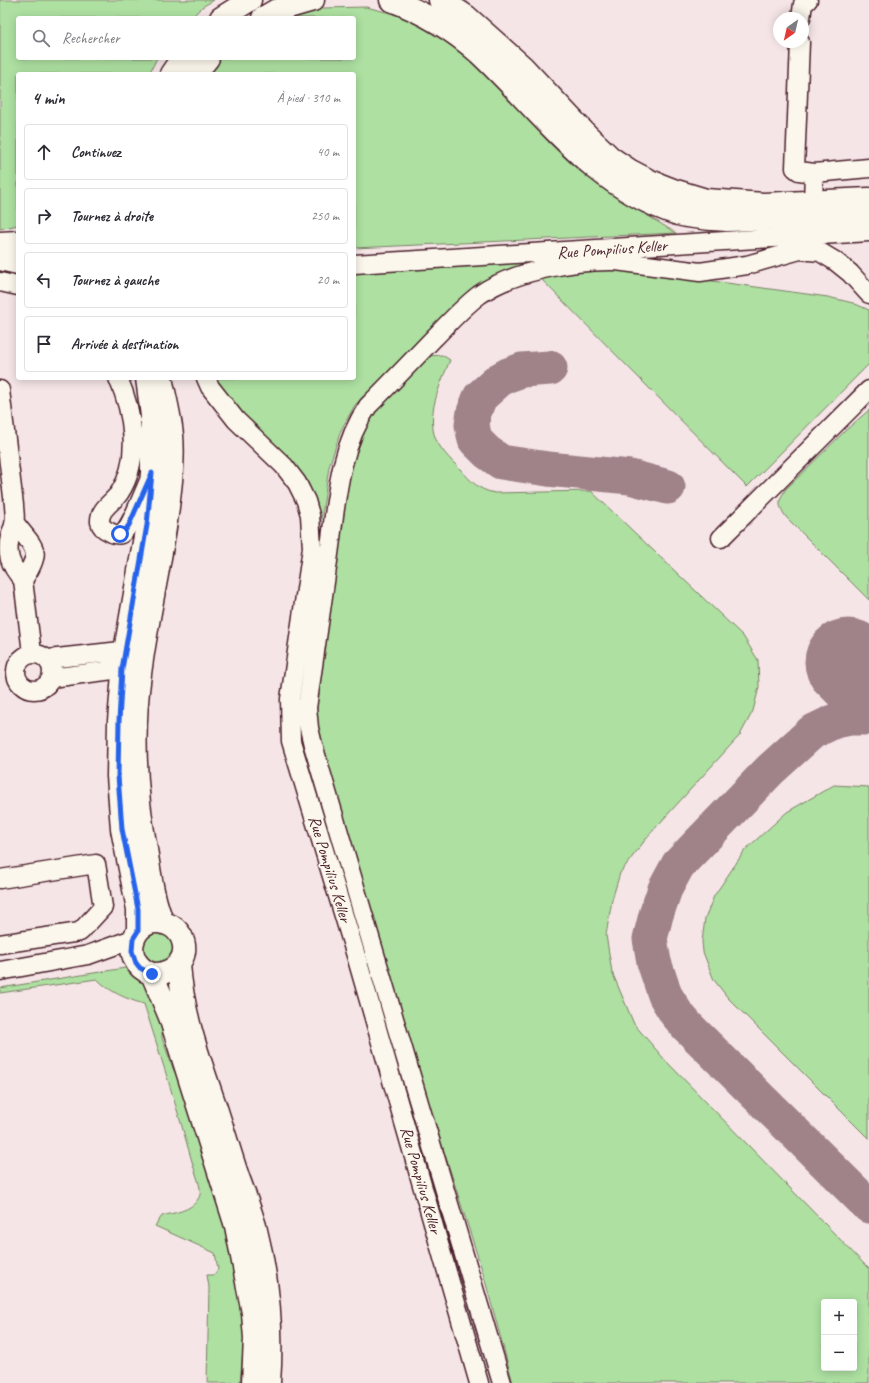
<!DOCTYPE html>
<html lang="fr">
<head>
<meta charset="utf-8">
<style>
  :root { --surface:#fff; --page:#f7f7f7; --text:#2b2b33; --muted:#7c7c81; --line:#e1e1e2 }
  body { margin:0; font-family:Caveat,sans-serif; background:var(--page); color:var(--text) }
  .controls { position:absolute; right:12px; bottom:12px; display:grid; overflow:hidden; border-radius:4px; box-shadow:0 2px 10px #0003 }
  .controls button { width:36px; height:36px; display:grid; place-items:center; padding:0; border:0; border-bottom:1px solid var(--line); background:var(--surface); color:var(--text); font:20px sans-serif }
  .compass { position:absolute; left:773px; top:12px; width:36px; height:36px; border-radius:50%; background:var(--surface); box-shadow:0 2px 10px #0003; rotate:214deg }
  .stop { position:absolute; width:12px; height:12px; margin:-9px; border:3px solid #2563eb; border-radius:50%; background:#fff }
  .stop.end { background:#2563eb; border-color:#fff; box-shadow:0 1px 4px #0008 }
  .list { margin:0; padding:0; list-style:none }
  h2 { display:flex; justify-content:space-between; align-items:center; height:52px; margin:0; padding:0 16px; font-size:17px }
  h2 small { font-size:13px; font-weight:400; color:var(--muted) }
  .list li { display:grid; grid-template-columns:26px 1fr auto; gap:12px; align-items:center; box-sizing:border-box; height:56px; margin:0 8px 8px; padding:0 8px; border:1px solid var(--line); border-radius:4px }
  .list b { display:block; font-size:15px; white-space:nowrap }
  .list em { font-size:13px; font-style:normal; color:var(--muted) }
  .icon { flex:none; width:22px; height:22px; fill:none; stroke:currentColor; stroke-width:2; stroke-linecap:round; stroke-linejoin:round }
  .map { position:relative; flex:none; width:869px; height:1383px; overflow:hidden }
  .search { position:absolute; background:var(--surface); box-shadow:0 2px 10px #0003; left:16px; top:16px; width:340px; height:44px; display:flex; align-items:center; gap:10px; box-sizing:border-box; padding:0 14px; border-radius:4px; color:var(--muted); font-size:15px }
  .panel { position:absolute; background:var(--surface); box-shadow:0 2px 10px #0003; left:16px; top:72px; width:340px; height:308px; border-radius:4px }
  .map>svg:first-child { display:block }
</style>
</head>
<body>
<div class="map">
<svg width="869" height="1383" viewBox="0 0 869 1383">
  <rect width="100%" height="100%" fill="#f5e5e7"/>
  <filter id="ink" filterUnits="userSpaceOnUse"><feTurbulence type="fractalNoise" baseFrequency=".025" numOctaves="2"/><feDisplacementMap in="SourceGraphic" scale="8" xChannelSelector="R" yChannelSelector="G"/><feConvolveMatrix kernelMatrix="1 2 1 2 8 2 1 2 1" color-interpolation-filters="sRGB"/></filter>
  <g filter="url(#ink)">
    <path fill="#ade0a1" stroke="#7c8066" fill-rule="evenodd" d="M0,0H214L202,7L191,18H18V58H157L149,74H18V225L0,229Z
      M366,7L406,17L453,43L617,197L676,233L354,248V74H204L220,58H354V18H277L323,8Z
      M556,261L456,304L355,405L341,430L329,467L319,535C316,517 316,497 307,481C304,477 300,473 297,469C273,438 233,414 216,378H354V271Z
      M604,266L828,297L853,303L869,310V364L747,487L540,278Z
      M442,355L450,360C441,383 428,409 434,434C438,448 451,460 460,469C471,481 478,490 495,493L591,491L743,636L758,660L759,687L753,711L740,735L649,835L620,873L612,900L606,935L612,972L634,1024L665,1060L869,1269V1383H513L483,1273L419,1073L327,766L317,721V689L346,472L369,418L428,356ZM824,1302H854V1368H824Z
      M869,410V600L786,517C778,505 778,502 785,490L846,430Z
      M834,785L869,787V1139L728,998L714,980L703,952L702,942L705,918L714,896L745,850L787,812Z
      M150,929L175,936V961L144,964L139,938Z
      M125,968L148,985L162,1020V1038L174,1071L185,1084L221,1198L242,1304L244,1340L240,1383H207L209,1287L207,1275H214L218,1269L215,1253L155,1226L162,1216C176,1212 194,1211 200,1195C202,1189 195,1172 193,1165C178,1111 161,1057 144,1004C126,999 110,992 97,979L0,993V988Z"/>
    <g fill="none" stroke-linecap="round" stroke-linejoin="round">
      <path stroke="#a08289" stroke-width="35" d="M550,368L522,370L508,375L499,380L480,397L474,412L472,425L475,440L487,452L501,462L548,469L630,477L668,487
        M869,718H850L835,721L812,732L770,770L678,865L665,889L656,915L650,939L654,962L665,995L676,1013L688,1027L869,1206"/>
      <path stroke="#a08289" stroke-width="87" d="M848,662L869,683"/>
      <defs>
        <path id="minor" d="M801,18L803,4L808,0
          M800,42L795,168L799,171L814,173L813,201
          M814,173L869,168
          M354,264L869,232
          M0,282L18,286
          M118,378C133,412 141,459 120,492C114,502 99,508 100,522C101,527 105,530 110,532C113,534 118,535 121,534C129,531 144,492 148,483
          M206,378L210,387L236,420L284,466L297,483L306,501L310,515L312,548L290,699L291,741L357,959L479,1383
          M0,390L14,505C14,511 16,518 14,524C14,527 12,530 11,533C5,553 10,566 23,580L32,653
          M15,523C34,549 44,549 23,580
          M721,538L869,390
          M16 672a18 18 0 1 1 36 0a18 18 0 1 1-36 0Z
          M48,659L139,649
          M51,678L136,667
          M0,879L96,864L103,907L80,932L0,944
          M0,971L88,955L133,939
          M502,1383L313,745L309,728L307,708C314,659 321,610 328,561C336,508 337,451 368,406C390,384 412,361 433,339C448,324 462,308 479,295C512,271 576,260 616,261L700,272L747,265L800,250L820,252L835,261L850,273L869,294"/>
        <path id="major" d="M391,0C423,12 453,30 479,53C541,111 593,188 678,214C693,218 711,219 726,220L869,216
          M440,0L458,11L467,17L523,67L586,134L611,158L629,170L650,181L673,190L706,200L764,204L869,199
          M221,18L250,0
          M263,18L275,11L313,0
          M171,74L182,58
          M195,74L208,58
          M0,243L18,242
          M0,259L18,263
          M161,378C165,397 170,415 172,435C174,459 171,483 168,507C161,563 147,618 140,674C132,733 135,791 146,849C150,874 153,900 163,923
          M138,931V909L122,829L118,776L119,721L125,651L147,525L152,473V416L147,378
          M179,964C182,1012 199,1059 215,1105C223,1129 230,1153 238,1177C244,1193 250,1210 255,1226C268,1277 273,1331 269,1383
          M152,974C173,975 192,958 181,936C178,931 173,926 167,924C134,912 116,961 152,974L170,1017L236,1226L253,1313L255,1338L253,1383"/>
      </defs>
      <use href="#minor" stroke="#4a1f2b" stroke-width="21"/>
      <use href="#major" stroke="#4a1f2b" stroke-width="25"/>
      <use href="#minor" stroke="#fbf7ec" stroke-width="18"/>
      <use href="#major" stroke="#fbf7ec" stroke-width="22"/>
    </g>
  </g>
  <g fill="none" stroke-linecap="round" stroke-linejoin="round" filter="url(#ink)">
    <path stroke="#2563eb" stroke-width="5" d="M120,534L124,532L129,525L152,473L147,525L122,669L119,721L118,776L122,829L138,909V931L133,939L132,951L136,963L140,968L152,974"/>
  </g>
  <g text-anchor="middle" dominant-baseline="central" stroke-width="3.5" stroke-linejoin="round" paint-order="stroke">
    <g font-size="17" fill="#4a1f2b" stroke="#fbf7ec">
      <text transform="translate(612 249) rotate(-4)">Rue Pompilius Keller</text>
      <text transform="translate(330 869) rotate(73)">Rue Pompilius Keller</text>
      <text transform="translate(421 1180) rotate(74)">Rue Pompilius Keller</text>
    </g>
  </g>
</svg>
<div class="controls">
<button>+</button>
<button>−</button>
</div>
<svg class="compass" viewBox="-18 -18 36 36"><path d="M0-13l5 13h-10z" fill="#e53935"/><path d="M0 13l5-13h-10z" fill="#7c7c81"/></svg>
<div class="stop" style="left:120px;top:534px"></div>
<div class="stop end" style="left:152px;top:974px"></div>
<div class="search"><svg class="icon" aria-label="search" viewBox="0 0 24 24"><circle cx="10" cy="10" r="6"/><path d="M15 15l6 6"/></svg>Rechercher</div>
<section class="panel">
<h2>4 min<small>À pied · 310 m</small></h2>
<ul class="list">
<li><svg class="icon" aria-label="ahead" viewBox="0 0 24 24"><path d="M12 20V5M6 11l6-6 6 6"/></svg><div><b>Continuez</b></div><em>40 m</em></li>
<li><svg class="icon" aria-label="right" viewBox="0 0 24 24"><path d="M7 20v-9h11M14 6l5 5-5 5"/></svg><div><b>Tournez à droite</b></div><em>250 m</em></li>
<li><svg class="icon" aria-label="left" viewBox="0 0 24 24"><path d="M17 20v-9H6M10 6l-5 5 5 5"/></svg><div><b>Tournez à gauche</b></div><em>20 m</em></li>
<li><svg class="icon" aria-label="arrive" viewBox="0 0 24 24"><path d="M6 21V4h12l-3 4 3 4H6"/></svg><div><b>Arrivée à destination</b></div></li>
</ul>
</section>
</div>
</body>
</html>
